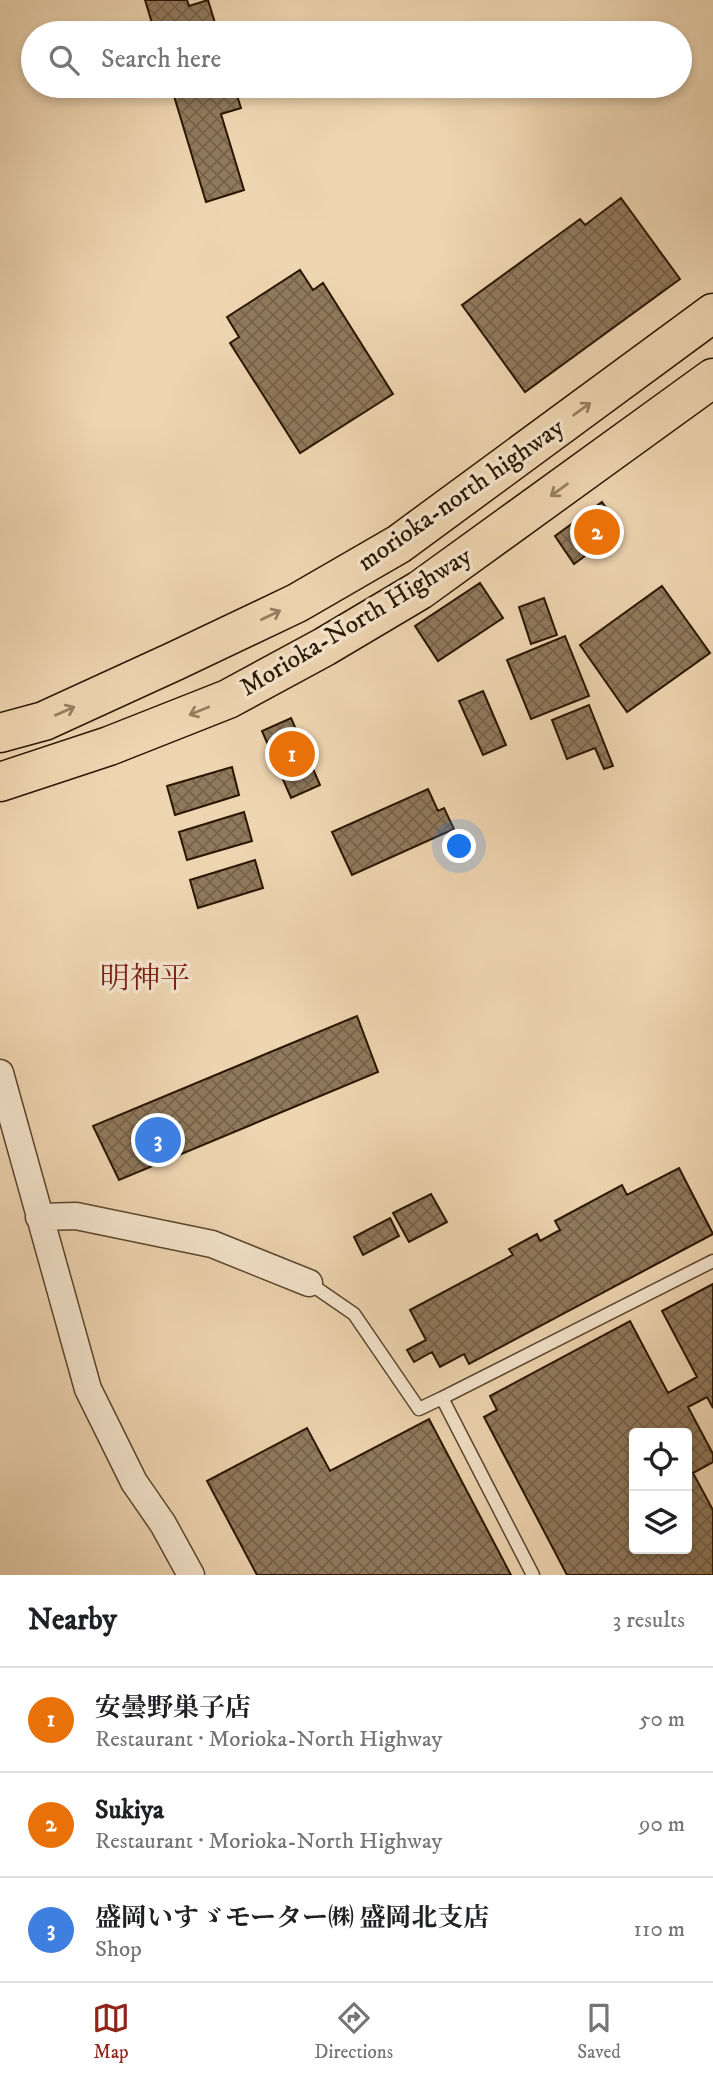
<!DOCTYPE html>
<html lang="en">
<head>
<meta charset="utf-8">
<style>
  :root { --surface:#fff; --page:#f2f2f2; --text:#202124; --muted:#757577; --line:#e0e0e0; --accent:#8f2418 }
  body { margin:0; font-family:"IM FELL DW Pica","Noto Serif JP",serif; background:var(--page); color:var(--text) }
  .controls { position:absolute; right:21px; bottom:21px; display:grid; overflow:hidden; border-radius:7px; box-shadow:0 4px 10px #0003 }
  .controls button { width:63px; height:63px; display:grid; place-items:center; padding:0; border:0; border-bottom:2px solid var(--line); background:var(--surface); color:var(--text); font:35px sans-serif }
  .you { position:absolute; left:460px; top:847px; width:24px; height:24px; margin:-18px; border:5px solid #fff; border-radius:50%; background:#1a73e8; box-shadow:0 0 0 10px #1a73e833 }
  .badge { display:grid; place-items:center; width:46px; height:46px; border-radius:50%; background:var(--accent); color:#fff; font-size:23px; font-weight:700 }
  .pin { position:absolute; translate:-50% -50%; border:4px solid #fff; box-shadow:0 2px 7px #0006 }
  .list { margin:0; padding:0; list-style:none }
  h2 { display:flex; justify-content:space-between; align-items:center; height:91px; margin:0; padding:0 28px; font-size:30px }
  h2 small { font-size:23px; font-weight:400; color:var(--muted) }
  .list li { display:grid; grid-template-columns:46px 1fr auto; gap:21px; align-items:center; box-sizing:border-box; height:105px; padding:0 28px; border-top:2px solid var(--line) }
  .list b { display:block; font-size:26px; white-space:nowrap }
  .list p { margin:0; font-size:23px; white-space:nowrap; color:var(--muted) }
  .list em { font-size:23px; font-style:normal; color:var(--muted) }
  .icon { flex:none; width:38px; height:38px; fill:none; stroke:currentColor; stroke-width:2; stroke-linecap:round; stroke-linejoin:round }
  .map { position:relative; flex:none; width:713px; height:1575px; overflow:hidden }
  .search { position:absolute; background:var(--surface); box-shadow:0 4px 10px #0003; left:21px; right:21px; top:21px; height:77px; display:flex; align-items:center; gap:18px; box-sizing:border-box; padding:0 24px; border-radius:38px; color:var(--muted); font-size:26px }
  .sheet { height:406px; background:var(--surface) }
  nav { display:flex; justify-content:space-around; align-items:center; box-sizing:border-box; height:98px; border-top:2px solid var(--line); background:var(--surface); font-size:19px; color:var(--muted) }
  nav a { display:grid; justify-items:center; gap:4px }
  nav .on { color:var(--accent) }
  .map>svg:first-child { display:block }
</style>
</head>
<body>
<div class="map">
<svg width="713" height="1575" viewBox="0 0 713 1575">
  <defs>
    <pattern id="building-cross-hatch" width="8" height="8" patternUnits="userSpaceOnUse" patternTransform="scale(1.75)"><rect width="8" height="8" fill="#90795c"/><path d="M0 0l8 8M0 8l8-8" fill="none" stroke="#76624a"/></pattern>
  </defs>
  <rect width="100%" height="100%" fill="#eed5b1"/>
  <filter id="stains"><feTurbulence type="fractalNoise" baseFrequency=".00286" numOctaves="4"/><feColorMatrix values="0 0 0 0 .2 0 0 0 0 .09 0 0 0 0 .02 0 0 0 .5 -.17"/></filter>
  <radialGradient id="worn" r=".72"><stop offset=".6" stop-color="#630" stop-opacity="0"/><stop offset="1" stop-color="#630" stop-opacity=".3"/></radialGradient>
  <path fill="url(#building-cross-hatch)" stroke="#2a1600" stroke-width="2" fill-rule="evenodd" d="M145,0H187L189,6L208,0L218,33H155Z
    M171,86H234L241,108L221,114L244,190L206,202Z
    M621,198L680,279L525,392L462,305L580,219L585,225Z
    M300,270L313,290L323,283L393,394L300,453L230,343L239,337L227,317Z
    M602,502L621,529L574,564L555,536Z
    M480,583L503,618L438,661L415,626Z
    M662,586L710,653L627,712L580,645Z
    M544,598L557,635L531,644L519,607Z
    M565,636L589,696L531,719L507,660Z
    M483,691L506,745L483,755L459,701Z
    M589,705L613,766L604,769L595,748L567,759L552,720Z
    M291,718L320,785L291,798L262,731Z
    M232,767L239,795L175,815L167,786Z
    M428,789L438,811L444,808L454,829L352,875L332,832Z
    M244,812L252,841L187,860L179,832Z
    M255,860L263,888L198,908L190,880Z
    M357,1016L378,1072L119,1180L93,1126Z
    M679,1168L713,1234L469,1364L464,1354L440,1367L432,1352L414,1362L407,1350L426,1340L410,1310L513,1255L509,1249L537,1234L540,1241L560,1230L555,1221L622,1185L627,1195Z
    M431,1194L447,1222L409,1242L393,1213Z
    M390,1218L399,1236L363,1255L354,1237Z
    M713,1284V1408L707,1397L688,1407L713,1454V1462L693,1473L713,1510V1575H567L484,1417L497,1410L490,1396L630,1321L668,1393L697,1377L662,1311ZM634,1433H687V1549H634Z
    M429,1419L511,1575H257L207,1481L307,1428L330,1471Z"/>
  <g fill="none" stroke-linecap="round" stroke-linejoin="round">
    <defs>
      <path id="lane" d="M309,1283L354,1314L419,1409L442,1398
        M533,1575L442,1398L713,1261"/>
      <path id="street" d="M0,1073L88,1389L134,1482L163,1524L191,1575
        M39,1217L76,1216L212,1244L309,1283"/>
      <path id="highway" d="M0,733L44,721L175,661L297,603L399,544L713,313
        M0,782L109,746L228,699L324,647L420,590L713,378"/>
    </defs>
    <use href="#lane" stroke="#5b462c" stroke-width="15"/>
    <use href="#street" stroke="#5b462c" stroke-width="29"/>
    <use href="#highway" stroke="#2a1600" stroke-width="41"/>
    <use href="#lane" stroke="#f4e4cc" stroke-width="12"/>
    <use href="#street" stroke="#f4e4cc" stroke-width="26"/>
    <use href="#highway" stroke="#eed5b1" stroke-width="38"/>
  </g>
  <defs><path id="oneway-shaft" d="M-6 0H5M1.5-3L5.5 0L1.5 3" fill="none" stroke-width="1.6" stroke-linecap="round" stroke-linejoin="round" transform="scale(1.75)"/></defs>
  <g stroke="#967f61">
    <use href="#oneway-shaft" transform="translate(582 409) rotate(-36)"/>
    <use href="#oneway-shaft" transform="translate(559 490) rotate(144)"/>
    <use href="#oneway-shaft" transform="translate(271 615) rotate(-26)"/>
    <use href="#oneway-shaft" transform="translate(65 711) rotate(-24)"/>
    <use href="#oneway-shaft" transform="translate(199 711) rotate(158)"/>
  </g>
  <g text-anchor="middle" dominant-baseline="central" stroke-width="7" stroke-linejoin="round" paint-order="stroke">
    <g font-size="26" fill="#2a1600" stroke="#f4e4cc">
      <text transform="translate(461 495) rotate(-35)">morioka-north highway</text>
      <text transform="translate(356 622) rotate(-31)">Morioka-North Highway</text>
    </g>
    <g font-size="30" fill="#7a1f14" stroke="#f4e4cc">
      <text x="145" y="979">明神平</text>
    </g>
  </g>
  <rect width="100%" height="100%" filter="url(#stains)"/>
  <rect width="100%" height="100%" fill="url(#worn)"/>
</svg>
<div class="controls">
<button><svg class="icon" aria-label="locate" viewBox="0 0 24 24"><circle cx="12" cy="12" r="6"/><path d="M12 2v4M12 18v4M2 12h4M18 12h4"/></svg></button>
<button><svg class="icon" aria-label="layers" viewBox="0 0 24 24"><path d="M12 4l9 5-9 5-9-5zM3 14l9 5 9-5"/></svg></button>
</div>
<div class="you"></div>
<div class="pin badge" style="left:292px;top:754px;background:#e8710a">1</div>
<div class="pin badge" style="left:597px;top:532px;background:#e8710a">2</div>
<div class="pin badge" style="left:158px;top:1140px;background:#3f7fe0">3</div>
<div class="search"><svg class="icon" aria-label="search" viewBox="0 0 24 24"><circle cx="10" cy="10" r="6"/><path d="M15 15l6 6"/></svg>Search here</div>
</div>
<section class="sheet">
<h2>Nearby<small>3 results</small></h2>
<ul class="list">
<li><span class="badge" style="background:#e8710a">1</span><div><b>安曇野巣子店</b><p>Restaurant · Morioka-North Highway</p></div><em>50 m</em></li>
<li><span class="badge" style="background:#e8710a">2</span><div><b>Sukiya</b><p>Restaurant · Morioka-North Highway</p></div><em>90 m</em></li>
<li><span class="badge" style="background:#3f7fe0">3</span><div><b>盛岡いすゞモーター㈱ 盛岡北支店</b><p>Shop</p></div><em>110 m</em></li>
</ul>
</section>
<nav>
<a class="on"><svg class="icon" aria-label="map" viewBox="0 0 24 24"><path d="M3 6l6-2 6 2 6-2v14l-6 2-6-2-6 2zM9 4v14M15 6v14"/></svg>Map</a>
<a><svg class="icon" aria-label="directions" viewBox="0 0 24 24"><path d="M12 3l9 9-9 9-9-9zM9 14v-3h6M13 9l2 2-2 2"/></svg>Directions</a>
<a><svg class="icon" aria-label="saved" viewBox="0 0 24 24"><path d="M7 4h10v16l-5-4-5 4z"/></svg>Saved</a>
</nav>
</body>
</html>
